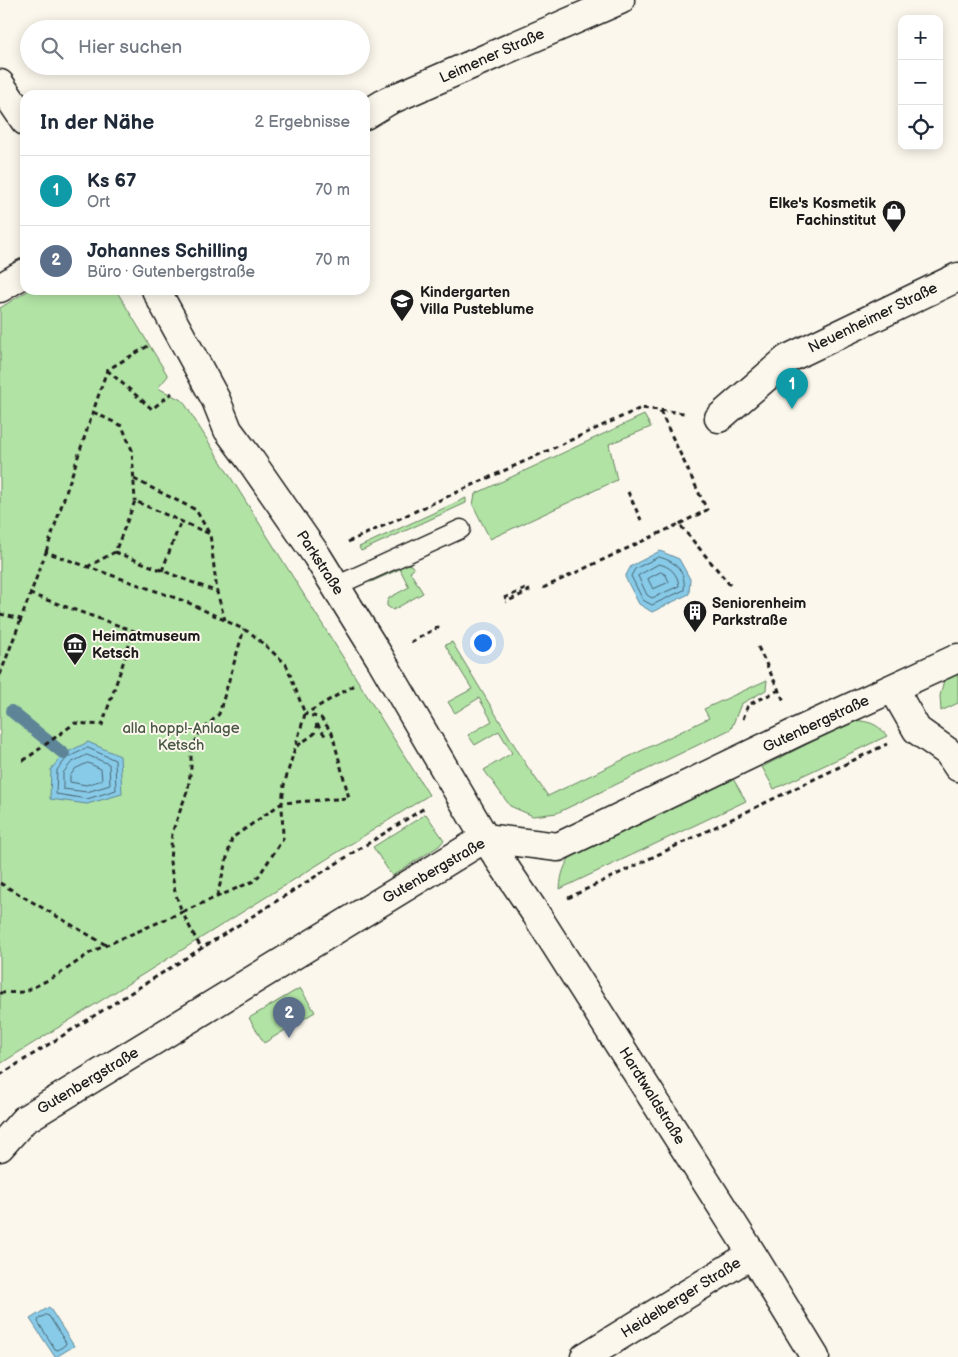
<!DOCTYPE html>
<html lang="de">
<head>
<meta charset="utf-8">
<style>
  :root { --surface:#fff; --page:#f2f2f3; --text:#1f2937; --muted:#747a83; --line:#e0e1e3; --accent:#2563eb }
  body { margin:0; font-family:"Balsamiq Sans",sans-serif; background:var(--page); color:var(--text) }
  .controls { position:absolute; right:15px; top:15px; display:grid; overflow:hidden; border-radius:10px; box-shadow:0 2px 12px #0003 }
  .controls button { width:45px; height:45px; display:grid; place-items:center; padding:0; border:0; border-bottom:1px solid var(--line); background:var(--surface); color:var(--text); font:25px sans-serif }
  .you { position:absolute; left:482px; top:642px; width:18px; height:18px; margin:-12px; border:4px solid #fff; border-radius:50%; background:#1a73e8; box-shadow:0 0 0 8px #1a73e833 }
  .badge { display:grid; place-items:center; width:32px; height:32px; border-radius:50%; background:var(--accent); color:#fff; font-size:16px; font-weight:700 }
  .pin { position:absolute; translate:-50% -41px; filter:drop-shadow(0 1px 2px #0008) }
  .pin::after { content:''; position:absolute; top:26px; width:18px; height:15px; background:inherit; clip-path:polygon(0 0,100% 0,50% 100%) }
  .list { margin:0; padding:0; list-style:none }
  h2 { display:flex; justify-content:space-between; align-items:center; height:65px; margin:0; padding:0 20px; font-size:21px }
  h2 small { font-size:16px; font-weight:400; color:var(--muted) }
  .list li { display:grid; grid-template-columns:32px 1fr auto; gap:15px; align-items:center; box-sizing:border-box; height:70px; padding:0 20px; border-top:1px solid var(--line) }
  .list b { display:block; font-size:19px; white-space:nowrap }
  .list p { margin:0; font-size:16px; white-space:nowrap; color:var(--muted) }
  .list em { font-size:16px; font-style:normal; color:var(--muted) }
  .icon { flex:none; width:28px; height:28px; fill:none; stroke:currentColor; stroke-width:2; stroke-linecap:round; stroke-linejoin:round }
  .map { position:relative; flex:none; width:958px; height:1357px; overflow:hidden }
  .search { position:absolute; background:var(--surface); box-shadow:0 2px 12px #0003; left:20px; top:20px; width:350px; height:55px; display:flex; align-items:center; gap:12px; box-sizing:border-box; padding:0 18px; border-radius:28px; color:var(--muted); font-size:19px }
  .panel { position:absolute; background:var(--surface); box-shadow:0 2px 12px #0003; left:20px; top:90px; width:350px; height:205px; border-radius:15px }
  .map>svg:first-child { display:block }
</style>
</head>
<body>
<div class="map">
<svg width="958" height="1357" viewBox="0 0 958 1357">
  <rect width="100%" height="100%" fill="#fbf7ec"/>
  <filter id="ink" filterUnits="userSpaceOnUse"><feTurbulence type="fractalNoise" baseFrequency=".02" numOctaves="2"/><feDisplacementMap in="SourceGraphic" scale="10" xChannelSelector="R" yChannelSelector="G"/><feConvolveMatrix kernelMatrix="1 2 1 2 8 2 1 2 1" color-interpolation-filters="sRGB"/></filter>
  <g filter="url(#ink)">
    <path fill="#b1e3a4" stroke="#668060" d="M29,290H116L168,376L158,388L183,401L429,795L0,1064V308Z
      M644,415L651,427L609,444L617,480L490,539L473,505L475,494Z
      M466,498V503L361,551L359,547Z
      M404,563L411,565L414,569L410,572L423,593L393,610L387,606V602L389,598L409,587L400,569L371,582L366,581Z
      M452,642L527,766L548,796L709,718L704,709L767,680L766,690L741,704L731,729L557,813L533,816L510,806L484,770L512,753L499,731L475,745L468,735L492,721L479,698L455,713L448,702L472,689L445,645Z
      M958,671V703L941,711L940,696L944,680Z
      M854,720C870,722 877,723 887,736L774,789L762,767Z
      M732,777L746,801L560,889C561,874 564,865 573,853Z
      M426,814L444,840L439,846L392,876L373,847Z
      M300,988L315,1012L264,1043L249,1018Z"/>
    <path fill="#88cbe9" stroke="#5d8597" d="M660,551L679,559L690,579L689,594L652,612L639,604L625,577L631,566Z
      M88,742L120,756L122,794L87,804L50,799L51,769L64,754Z
      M49,1307L74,1346L56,1357H55L30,1319Z"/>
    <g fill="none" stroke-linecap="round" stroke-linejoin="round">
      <path stroke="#47626e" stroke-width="1" d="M659,557C676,561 686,572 684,590L652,605L643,600L631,576L635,569Z
        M659,564C670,566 678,574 679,586L652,598L647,595L638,576Z
        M661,572L666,575L669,582L653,589L648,579Z
        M88,748L115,760L116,790L87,799L56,794L57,770L67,758Z
        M87,755L109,764L110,785L87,792L63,789V773L71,763Z
        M88,763L101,769L102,780L86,785L70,782V776L75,769Z
        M46,1315L49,1316L66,1343L65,1345L58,1350L55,1349L38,1322L39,1319Z"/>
      <path stroke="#5d8597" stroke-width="12" d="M11,711L64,754"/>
      <defs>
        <path id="service" d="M336,586L461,529"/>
        <path id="minor" d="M0,84L25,121
          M365,115L388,101L620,0
          M0,288L25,273
          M156,290L216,400L228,430L251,461L317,556L380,658L485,838L536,914L752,1254L815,1357
          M719,418L787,359L958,277
          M893,688L917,730L948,752L958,767
          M0,1147L24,1120L485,838L558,847L799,731L958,658
          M585,1357L752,1254"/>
      </defs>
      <use href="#service" stroke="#1c1c1c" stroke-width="21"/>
      <use href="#minor" stroke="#1c1c1c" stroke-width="31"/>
      <path stroke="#1c1c1c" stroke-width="3" stroke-dasharray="5 4" stroke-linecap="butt" d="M107,370L152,409L172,393
        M660,411L707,510L679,524
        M93,412L122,426L132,450L135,501
        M134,479L196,510L209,533
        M628,492L641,520
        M348,542L641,408L684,413
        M46,552L107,370L148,346
        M115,552L217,592
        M87,567L115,552L135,501L210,534L217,592L225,620
        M162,571L181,521
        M543,588L679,524L730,585
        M504,598L528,588L529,591L506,602
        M0,614L21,619L46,552L187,602L251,633L286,664L305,714L284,785L282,803L283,839L256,880L182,912L175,892L170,862L172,833L188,789L191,768V752L199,734L219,714L244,629
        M411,642L442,625
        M758,647L784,701
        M0,675L21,619
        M743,719L748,705L779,690
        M317,724L326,737
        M297,746L314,734L317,724
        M23,761L75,723L102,725L134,631L30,594
        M0,883L106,945
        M217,896L232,838L282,803L349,798L332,733L321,718L305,714L355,685
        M568,898L887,744
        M0,993L24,992L58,975L93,951L182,912L197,941L203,949
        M0,1075L426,807"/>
      <use href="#service" stroke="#fbf7ec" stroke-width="18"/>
      <use href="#minor" stroke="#fbf7ec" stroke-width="28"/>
    </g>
  </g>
  <defs>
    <symbol id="shop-pin" viewBox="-11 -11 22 30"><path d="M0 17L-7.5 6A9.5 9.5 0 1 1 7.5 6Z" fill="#1c1c1c" stroke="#fbf7ec"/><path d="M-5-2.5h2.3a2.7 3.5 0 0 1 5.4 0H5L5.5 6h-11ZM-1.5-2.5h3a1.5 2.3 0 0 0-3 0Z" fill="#fff"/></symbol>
    <symbol id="school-pin" viewBox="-11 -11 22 30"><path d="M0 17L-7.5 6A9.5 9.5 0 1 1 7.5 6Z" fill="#1c1c1c" stroke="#fbf7ec"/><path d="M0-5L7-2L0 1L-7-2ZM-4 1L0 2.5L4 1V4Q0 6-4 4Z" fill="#fff"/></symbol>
    <symbol id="building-pin" viewBox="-11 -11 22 30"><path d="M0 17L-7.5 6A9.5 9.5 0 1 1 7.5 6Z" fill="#1c1c1c" stroke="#fbf7ec"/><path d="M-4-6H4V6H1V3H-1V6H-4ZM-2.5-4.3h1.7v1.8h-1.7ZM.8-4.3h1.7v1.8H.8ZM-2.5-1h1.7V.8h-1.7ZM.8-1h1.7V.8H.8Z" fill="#fff"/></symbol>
    <symbol id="museum-pin" viewBox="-11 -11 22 30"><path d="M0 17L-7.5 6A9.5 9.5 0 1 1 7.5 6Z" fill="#1c1c1c" stroke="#fbf7ec"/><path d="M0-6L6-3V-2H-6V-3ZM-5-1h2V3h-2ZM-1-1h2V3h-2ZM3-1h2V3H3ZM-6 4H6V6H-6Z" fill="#fff"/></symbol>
  </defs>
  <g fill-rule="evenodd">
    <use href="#shop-pin" x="880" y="198" width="28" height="38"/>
    <use href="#school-pin" x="388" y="287" width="28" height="38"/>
    <use href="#building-pin" x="681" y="598" width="28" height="38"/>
    <use href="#museum-pin" x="61" y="631" width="28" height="38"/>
  </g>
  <g text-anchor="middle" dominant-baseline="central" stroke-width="4" stroke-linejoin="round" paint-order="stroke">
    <g font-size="15" fill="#1c1c1c" stroke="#fbf7ec">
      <text transform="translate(492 56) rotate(-24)">Leimener Straße</text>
      <text transform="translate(873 318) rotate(-26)">Neuenheimer Straße</text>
      <text transform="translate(320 563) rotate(57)">Parkstraße</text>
      <text transform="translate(816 724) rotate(-25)">Gutenbergstraße</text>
      <text transform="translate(434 871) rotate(-30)">Gutenbergstraße</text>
      <text transform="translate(88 1081) rotate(-31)">Gutenbergstraße</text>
      <text transform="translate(652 1096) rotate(58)">Hardtwaldstraße</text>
      <text transform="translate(681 1298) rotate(-32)">Heidelberger Straße</text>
    </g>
    <g font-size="15" font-weight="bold" fill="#1c1c1c" stroke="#fbf7ec" text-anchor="start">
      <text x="876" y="203" text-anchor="end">Elke's Kosmetik<tspan x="876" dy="17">Fachinstitut</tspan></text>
      <text x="420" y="292">Kindergarten<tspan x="420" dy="17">Villa Pusteblume</tspan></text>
      <text x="712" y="603">Seniorenheim<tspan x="712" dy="17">Parkstraße</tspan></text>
      <text x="92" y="636">Heimatmuseum<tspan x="92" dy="17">Ketsch</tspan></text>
    </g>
    <g font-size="15" fill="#495845" stroke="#fbf7ec">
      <text x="181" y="728">alla hopp!-Anlage<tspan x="181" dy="17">Ketsch</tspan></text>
    </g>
  </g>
</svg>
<div class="controls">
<button>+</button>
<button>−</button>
<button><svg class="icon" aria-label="locate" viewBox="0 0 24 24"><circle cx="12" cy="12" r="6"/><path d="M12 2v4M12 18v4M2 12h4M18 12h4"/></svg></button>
</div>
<div class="you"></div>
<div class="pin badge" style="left:792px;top:409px;background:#0f9aa8">1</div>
<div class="pin badge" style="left:289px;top:1038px;background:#5c6f8a">2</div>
<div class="search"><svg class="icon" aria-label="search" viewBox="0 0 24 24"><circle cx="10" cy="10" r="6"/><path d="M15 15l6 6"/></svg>Hier suchen</div>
<section class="panel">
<h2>In der Nähe<small>2 Ergebnisse</small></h2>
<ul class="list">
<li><span class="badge" style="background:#0f9aa8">1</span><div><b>Ks 67</b><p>Ort</p></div><em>70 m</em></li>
<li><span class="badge" style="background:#5c6f8a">2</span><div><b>Johannes Schilling</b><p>Büro · Gutenbergstraße</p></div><em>70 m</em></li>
</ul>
</section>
</div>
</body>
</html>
